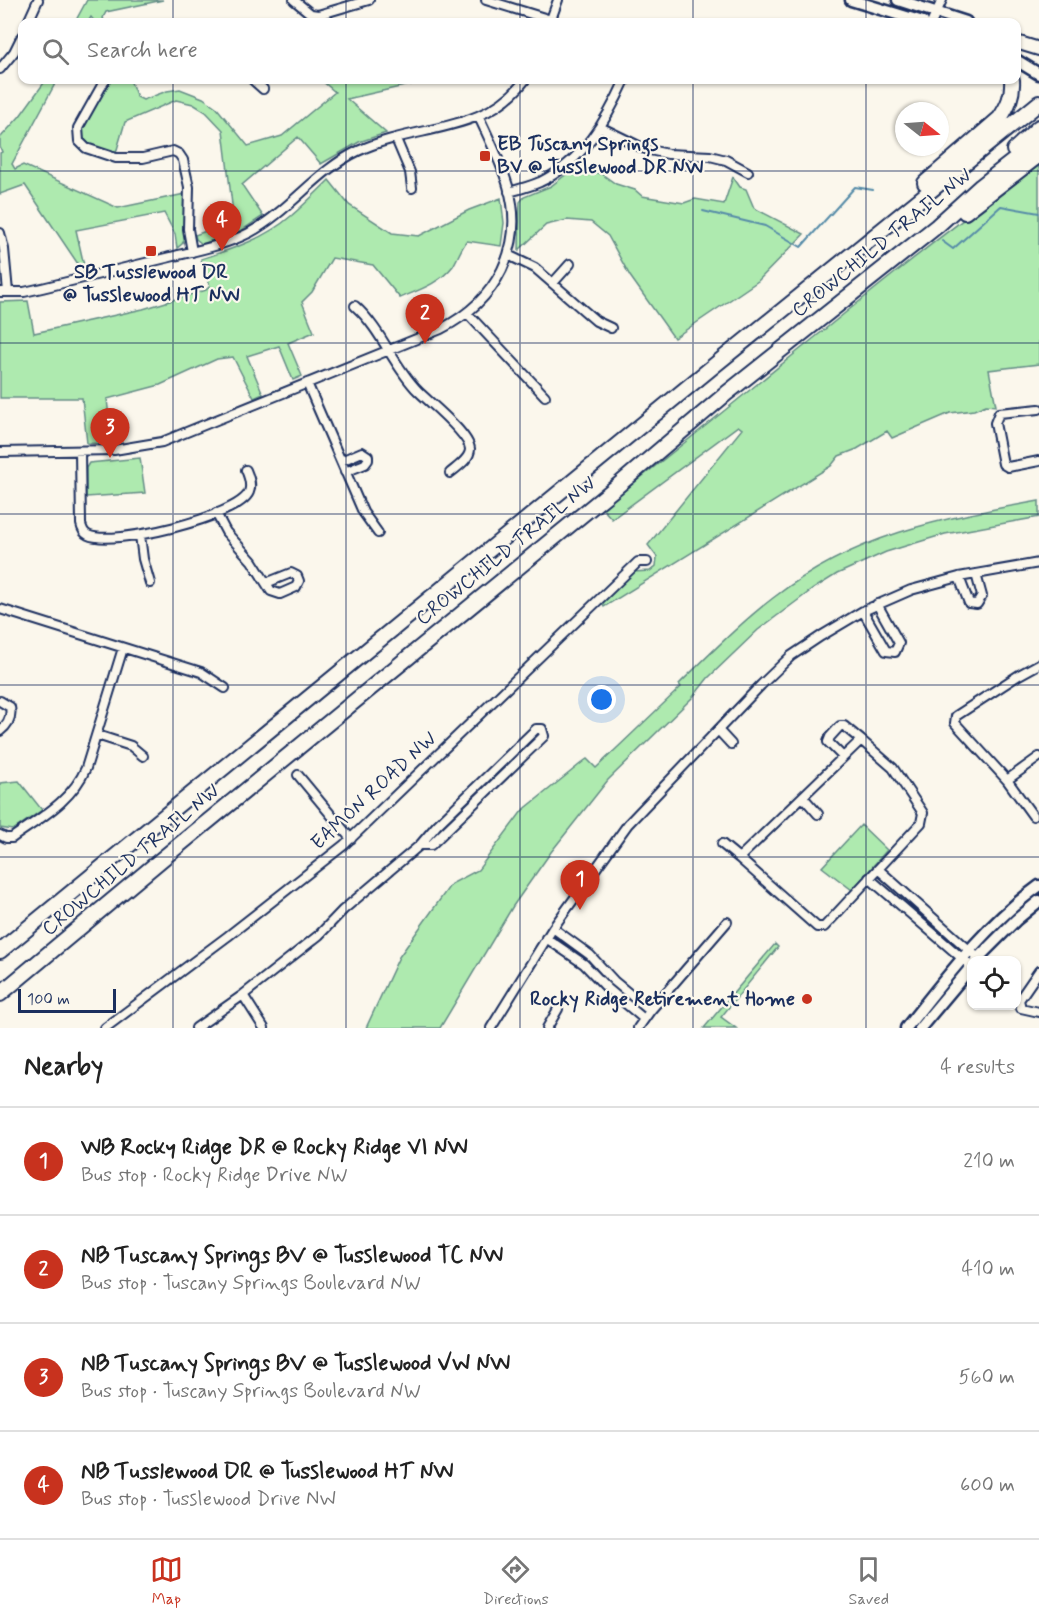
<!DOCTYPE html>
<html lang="en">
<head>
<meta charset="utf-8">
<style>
  :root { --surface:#fff; --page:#f2f2f2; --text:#222; --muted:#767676; --line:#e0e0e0; --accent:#c8321e }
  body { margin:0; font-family:Mynerve,sans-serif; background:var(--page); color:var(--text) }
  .controls { position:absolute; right:18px; bottom:18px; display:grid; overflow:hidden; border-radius:12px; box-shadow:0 2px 4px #0004 }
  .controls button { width:54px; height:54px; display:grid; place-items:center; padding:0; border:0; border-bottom:2px solid var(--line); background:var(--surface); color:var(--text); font:30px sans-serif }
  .compass { position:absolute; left:895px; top:102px; width:54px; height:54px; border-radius:50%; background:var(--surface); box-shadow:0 2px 4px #0004; rotate:107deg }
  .scale { position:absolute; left:18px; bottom:15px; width:98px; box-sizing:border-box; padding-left:6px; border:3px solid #1b2f5e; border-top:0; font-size:16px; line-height:21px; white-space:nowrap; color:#1b2f5e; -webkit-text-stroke:4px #fbf7ec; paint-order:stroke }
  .you { position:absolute; left:602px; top:700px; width:21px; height:21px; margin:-15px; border:4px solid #fff; border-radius:50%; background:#1a73e8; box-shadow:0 0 0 9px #1a73e833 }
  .badge { display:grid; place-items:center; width:39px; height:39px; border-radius:50%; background:var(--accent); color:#fff; font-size:20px; font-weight:700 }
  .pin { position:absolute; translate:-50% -50px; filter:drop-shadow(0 2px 3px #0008) }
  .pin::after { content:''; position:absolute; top:32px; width:21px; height:18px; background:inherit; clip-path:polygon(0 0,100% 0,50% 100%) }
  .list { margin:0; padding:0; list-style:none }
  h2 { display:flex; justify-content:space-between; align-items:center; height:78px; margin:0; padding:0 24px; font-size:26px }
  h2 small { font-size:20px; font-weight:400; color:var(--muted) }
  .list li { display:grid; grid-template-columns:39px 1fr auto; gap:18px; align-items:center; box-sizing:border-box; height:108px; padding:0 24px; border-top:2px solid var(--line) }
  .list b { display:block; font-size:22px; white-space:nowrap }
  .list p { margin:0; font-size:20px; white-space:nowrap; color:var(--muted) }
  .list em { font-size:20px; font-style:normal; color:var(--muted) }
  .icon { flex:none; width:33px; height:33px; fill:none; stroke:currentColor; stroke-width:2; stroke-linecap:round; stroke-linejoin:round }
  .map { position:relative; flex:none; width:1039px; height:1028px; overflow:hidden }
  .search { position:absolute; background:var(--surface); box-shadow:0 2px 4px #0004; left:18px; right:18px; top:18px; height:66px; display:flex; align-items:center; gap:15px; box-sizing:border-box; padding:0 21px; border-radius:12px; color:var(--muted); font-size:22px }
  .sheet { height:510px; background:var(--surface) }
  nav { display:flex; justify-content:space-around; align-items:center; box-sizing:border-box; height:84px; border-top:2px solid var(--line); background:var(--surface); font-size:16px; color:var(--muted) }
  nav a { display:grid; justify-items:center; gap:3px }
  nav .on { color:var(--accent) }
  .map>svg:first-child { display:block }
</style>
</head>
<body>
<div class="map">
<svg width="1039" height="1028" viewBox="0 0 1039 1028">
  <rect width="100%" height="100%" fill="#fbf7ec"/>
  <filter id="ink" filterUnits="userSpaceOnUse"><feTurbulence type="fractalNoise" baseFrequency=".0167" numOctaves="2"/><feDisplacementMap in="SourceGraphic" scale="12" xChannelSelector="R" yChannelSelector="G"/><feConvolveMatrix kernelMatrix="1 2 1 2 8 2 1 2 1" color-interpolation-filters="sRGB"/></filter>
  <g filter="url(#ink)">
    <path fill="#aeeaaf" stroke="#648c86" stroke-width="1.5" d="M87,0H163L106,12L103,18L105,22H95L91,17L88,22H75Z
      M46,80H57L12,164L15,169L23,165L118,208L185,194V239L182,244L177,248L175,234L164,213L76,230L85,270H82L25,185L0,194V153L2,152L0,147V138L20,116Z
      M110,80H130L137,97L143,100L167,91L180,89L203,98L216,107L248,146L282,136L335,92L321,80H431L347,99L386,133L359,142L321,164L298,137L242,185L263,216L242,230L202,244L196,239L195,235L234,221L223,130L206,112L193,104L176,100L125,122L116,153L90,145L82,137V131Z
      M1039,163V364L989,370L996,406L986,405L974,410L950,413L892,438L887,431L857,449L839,456L831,466L604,607L602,602L632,572L650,571L656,566L657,557L648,545L742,429L738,426L612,519L602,508C749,394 889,272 1039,163Z
      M577,166L603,175L616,184L635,190L642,196L684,203L695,199L724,204L733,177L740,187L746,189L754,208L804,234L758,281L674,338L630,276L608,236L591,222L567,220L546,225L519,250L520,202L524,197L551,186Z
      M329,180L349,205L392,233L419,236L469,210L501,198L504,223L501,246L467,241C461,248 458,258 453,266C440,283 419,290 400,298L373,265L332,258L312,292L302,302L314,332L288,343L302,376L293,380L279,346L247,356L263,394L254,398L233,357L217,359L160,385L107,399L112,444L87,443L82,398H0V302L28,301L34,333L143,309L206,290L210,286L201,259C233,249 266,238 291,216C304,205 317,192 329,180Z
      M140,458L145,493L86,497V468L89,463Z
      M1039,501V517L945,534L886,552L837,574L813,589L758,630L708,678L693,697L608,780L551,852L513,906L440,1028H366L399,957L451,884L478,870L522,811L584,761L587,759L596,768L681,687L679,684C709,655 739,624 773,598C856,534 939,519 1039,501Z
      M19,781L42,810L13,830L0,828V783Z
      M861,825L887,850L852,890L822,867Z
      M775,944L778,947L721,1017L736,1028H704Z"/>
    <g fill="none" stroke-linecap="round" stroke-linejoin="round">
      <path stroke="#558ba8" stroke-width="2" d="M703,211L765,226L801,247L855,187L873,190
        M942,241L953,249L1001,206L1039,213"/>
      <defs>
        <path id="street" d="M294,0L311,14L318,15L369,0
          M486,0L551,20
          M28,22L38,0
          M550,22L558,0
          M932,22L942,0
          M0,69L14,52L22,36
          M105,80L78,128L79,141L86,148L116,158H143L173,151L179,154L183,160L189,187L188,229L192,252
          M253,80L263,89
          M600,127L645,149L668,154L710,156L726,160L748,172
          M396,139L410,172L412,188
          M509,192C520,189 531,186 540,182C582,162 607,120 625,80
          M0,233L4,249L8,292
          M508,255L535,268L596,321L611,328
          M553,283L570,264
          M0,292H24L42,288C84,278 125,268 166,258C194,251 223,246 249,233C291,210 316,171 358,151C415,124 483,135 525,80
          M355,306C382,330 393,366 418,391C429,402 469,434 470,449C470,459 457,467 450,473
          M467,313L545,396
          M307,383L363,512L378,533
          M1039,409L999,413L995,423L1003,464L1008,467L1039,461
          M80,451L81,524C82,529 84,533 88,535C112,547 239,517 249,492C252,485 249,477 246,470
          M0,452L114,450L162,442L441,329C496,301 526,247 508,186C501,162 489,139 479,117
          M341,461L362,452L368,456V460L365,464L345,472
          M216,513L226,532L252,561L271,591L280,594L296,587L299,581L297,576L291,573L266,583
          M140,535L143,559L150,583
          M959,577L969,603L977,604L982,596L976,574
          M0,609L201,672L225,688
          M863,611L886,651L895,652L899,643L877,604
          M1039,664L1019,675L956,716L955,723L1007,780L1039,757
          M0,701L10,707C12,717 8,725 0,731
          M718,730L731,744
          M97,735L131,746L143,756
          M861,740L893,768L923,813L921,823L824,927H817L739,858Z
          M843,757L828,742L830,737L840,726H844L861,740
          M298,775L351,839
          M1007,780L1033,816
          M803,797L818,814
          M0,835L6,838H12C40,818 72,801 86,768L123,648
          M722,844L739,858
          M878,869L978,958
          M869,878L971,966
          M553,928L590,955L614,981L650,1011
          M546,938L584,964L607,988L644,1019
          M1039,971L1019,1000L1021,1008L1039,1012
          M243,995L264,1028
          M105,1028L228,936L344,845L638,562H647
          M196,1028L243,995L319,935L343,910L420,845L437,825L536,729H542L544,736L431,845H420
          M491,1028L553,928L628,824L761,685L791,656L821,636L863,611L911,590L959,577L1039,563
          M547,1028L558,1009
          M638,1028L650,1011L727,922"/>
        <path id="secondary" d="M851,0L923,22
          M898,0L966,22
          M1016,60L1039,74
          M976,960L1016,920L1039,901
          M906,1028C946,978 986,924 1039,886
          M920,1028L972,966"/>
        <path id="primary" d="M1016,42L1039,49"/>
        <path id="highway" d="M1014,150L1039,127
          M925,183L1000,118C1008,106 1013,95 1012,80
          M965,212L1039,155
          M0,951L716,364L1039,103
          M0,994L162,859L615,488L727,393L937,226L981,186L1039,141"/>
      </defs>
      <use href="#street" stroke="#1b2f5e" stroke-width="12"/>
      <use href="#secondary" stroke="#1b2f5e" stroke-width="15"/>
      <use href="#primary" stroke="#1b2f5e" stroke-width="16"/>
      <use href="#highway" stroke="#1b2f5e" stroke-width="18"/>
      <use href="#street" stroke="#fbf7ec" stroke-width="8"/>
      <use href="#secondary" stroke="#fbf7ec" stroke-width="10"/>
      <use href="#primary" stroke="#fbf7ec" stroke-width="12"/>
      <use href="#highway" stroke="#fbf7ec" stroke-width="14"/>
    </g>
  </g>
  <path fill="none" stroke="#1b2f5e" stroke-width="1.5" stroke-opacity="0.55" d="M173,0V22M346,0V22M520,0V22M693,0V22M866,0V22M173,80V1028M346,80V1028M520,80V1028M693,80V1028M866,80V1028M0,171H1039M0,343H1039M0,514H1039M0,685H1039M0,857H1039"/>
  <g fill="#c8321e" stroke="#fbf7ec" stroke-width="2">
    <rect x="479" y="150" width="12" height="12" rx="3"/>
    <rect x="145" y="245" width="12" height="12" rx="3"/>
    <circle cx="807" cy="999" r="6"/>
  </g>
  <g text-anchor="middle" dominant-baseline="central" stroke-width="4.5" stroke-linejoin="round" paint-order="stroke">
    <g font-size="20" font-weight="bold" fill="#1b2f5e" stroke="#fbf7ec" text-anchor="start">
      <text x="497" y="144">EB Tuscany Springs<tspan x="497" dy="23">BV @ Tusslewood DR NW</tspan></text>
      <text x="151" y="272" text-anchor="middle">SB Tusslewood DR<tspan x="151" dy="23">@ Tusslewood HT NW</tspan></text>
      <text x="795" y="999" text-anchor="end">Rocky Ridge Retirement Home</text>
    </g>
    <g font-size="20" fill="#1b2f5e" stroke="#fbf7ec">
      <text transform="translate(882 243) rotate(-39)">CROWCHILD TRAIL NW</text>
      <text transform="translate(506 551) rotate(-39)">CROWCHILD TRAIL NW</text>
      <text transform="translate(374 791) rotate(-43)">EAMON ROAD NW</text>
      <text transform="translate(131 860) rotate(-40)">CROWCHILD TRAIL NW</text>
    </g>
  </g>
</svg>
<div class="controls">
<button><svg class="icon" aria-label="locate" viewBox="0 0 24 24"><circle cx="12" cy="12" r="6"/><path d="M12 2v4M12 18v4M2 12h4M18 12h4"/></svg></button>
</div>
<svg class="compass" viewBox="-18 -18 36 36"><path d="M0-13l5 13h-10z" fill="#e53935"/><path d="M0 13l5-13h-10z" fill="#767676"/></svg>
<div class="scale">100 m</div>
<div class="you"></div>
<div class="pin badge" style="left:580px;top:910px">1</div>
<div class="pin badge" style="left:425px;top:344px">2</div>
<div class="pin badge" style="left:110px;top:458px">3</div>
<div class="pin badge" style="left:222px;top:251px">4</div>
<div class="search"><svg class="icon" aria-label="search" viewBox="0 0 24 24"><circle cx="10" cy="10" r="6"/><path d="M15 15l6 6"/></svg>Search here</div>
</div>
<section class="sheet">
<h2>Nearby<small>4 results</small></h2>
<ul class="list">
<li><span class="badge">1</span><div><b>WB Rocky Ridge DR @ Rocky Ridge VI NW</b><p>Bus stop · Rocky Ridge Drive NW</p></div><em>210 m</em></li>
<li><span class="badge">2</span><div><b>NB Tuscany Springs BV @ Tusslewood TC NW</b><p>Bus stop · Tuscany Springs Boulevard NW</p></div><em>410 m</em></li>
<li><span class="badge">3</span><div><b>NB Tuscany Springs BV @ Tusslewood VW NW</b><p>Bus stop · Tuscany Springs Boulevard NW</p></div><em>560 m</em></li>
<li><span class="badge">4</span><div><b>NB Tusslewood DR @ Tusslewood HT NW</b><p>Bus stop · Tusslewood Drive NW</p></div><em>600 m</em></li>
</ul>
</section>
<nav>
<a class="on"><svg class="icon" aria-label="map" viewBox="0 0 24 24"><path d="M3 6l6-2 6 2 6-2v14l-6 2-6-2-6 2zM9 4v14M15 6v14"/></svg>Map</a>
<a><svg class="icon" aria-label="directions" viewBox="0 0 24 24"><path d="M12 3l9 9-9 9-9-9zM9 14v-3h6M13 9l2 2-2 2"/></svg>Directions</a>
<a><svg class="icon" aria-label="saved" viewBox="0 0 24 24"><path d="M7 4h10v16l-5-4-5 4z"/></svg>Saved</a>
</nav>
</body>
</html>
